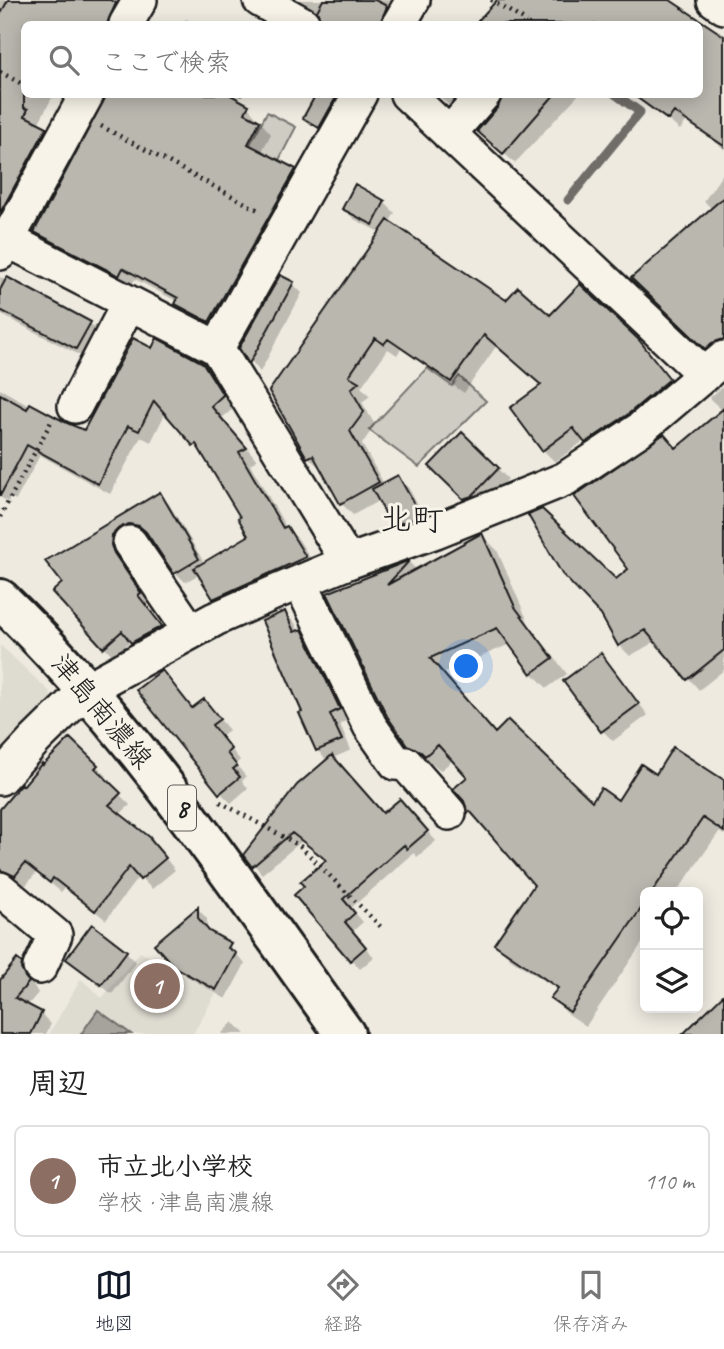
<!DOCTYPE html>
<html lang="ja">
<head>
<meta charset="utf-8">
<style>
  :root { --surface:#fff; --page:#f2f2f2; --text:#222; --muted:#767676; --line:#e0e0e0; --accent:#111827 }
  body { margin:0; font-family:Caveat,"Klee One",sans-serif; background:var(--page); color:var(--text) }
  .controls { position:absolute; right:21px; bottom:21px; display:grid; overflow:hidden; border-radius:10px; box-shadow:0 4px 18px #0003 }
  .controls button { width:63px; height:63px; display:grid; place-items:center; padding:0; border:0; border-bottom:2px solid var(--line); background:var(--surface); color:var(--text); font:35px sans-serif }
  .you { position:absolute; left:467px; top:667px; width:24px; height:24px; margin:-18px; border:5px solid #fff; border-radius:50%; background:#1a73e8; box-shadow:0 0 0 10px #1a73e833 }
  .badge { display:grid; place-items:center; width:46px; height:46px; border-radius:50%; background:var(--accent); color:#fff; font-size:23px; font-weight:700 }
  .pin { position:absolute; translate:-50% -50%; border:4px solid #fff; box-shadow:0 2px 7px #0006 }
  .list { margin:0; padding:0; list-style:none }
  h2 { display:flex; justify-content:space-between; align-items:center; height:91px; margin:0; padding:0 28px; font-size:30px }
  h2 small { font-size:23px; font-weight:400; color:var(--muted) }
  .list li { display:grid; grid-template-columns:46px 1fr auto; gap:21px; align-items:center; box-sizing:border-box; height:112px; margin:0 14px 14px; padding:0 14px; border:2px solid var(--line); border-radius:10px }
  .list b { display:block; font-size:26px; white-space:nowrap }
  .list p { margin:0; font-size:23px; white-space:nowrap; color:var(--muted) }
  .list em { font-size:23px; font-style:normal; color:var(--muted) }
  .icon { flex:none; width:38px; height:38px; fill:none; stroke:currentColor; stroke-width:2; stroke-linecap:round; stroke-linejoin:round }
  .map { position:relative; flex:none; width:724px; height:1034px; overflow:hidden }
  .search { position:absolute; background:var(--surface); box-shadow:0 4px 18px #0003; left:21px; right:21px; top:21px; height:77px; display:flex; align-items:center; gap:18px; box-sizing:border-box; padding:0 24px; border-radius:10px; color:var(--muted); font-size:26px }
  .sheet { height:217px; background:var(--surface) }
  nav { display:flex; justify-content:space-around; align-items:center; box-sizing:border-box; height:98px; border-top:2px solid var(--line); background:var(--surface); font-size:19px; color:var(--muted) }
  nav a { display:grid; justify-items:center; gap:4px }
  nav .on { color:var(--accent) }
  .map>svg:first-child { display:block }
</style>
</head>
<body>
<div class="map">
<svg width="724" height="1034" viewBox="0 0 724 1034">
  <rect width="100%" height="100%" fill="#eeeae0"/>
  <filter id="ink" filterUnits="userSpaceOnUse"><feTurbulence type="fractalNoise" baseFrequency=".0143" numOctaves="2"/><feDisplacementMap in="SourceGraphic" scale="14" xChannelSelector="R" yChannelSelector="G"/><feConvolveMatrix kernelMatrix="1 2 1 2 8 2 1 2 1" color-interpolation-filters="sRGB"/></filter>
  <g filter="url(#ink)">
    <path fill="#dedbd1" d="M0,645L50,692L52,704L0,761Z
      M140,952L216,993L193,1034H49L81,979L102,998Z"/>
    <path fill="#cfccc3" stroke="#767470" stroke-width="2" d="M267,112L296,127L266,185L229,184Z
      M427,368L452,386L459,376L486,401L419,467L369,430Z"/>
    <path fill="#a6a39d" stroke="#6f6d69" stroke-width="2" d="M98,1010L131,1034H81Z"/>
    <path fill="#0003" d="M0,0H138L122,24H24V94H54L38,124L46,128L58,140L0,233Z
      M294,0H407L392,24H329L319,14Z
      M500,0H668L724,39V150L722,147L686,122L680,130L647,103L700,94V24H478Z
      M186,19L197,24H183Z
      M108,94H230L229,97L248,107L271,134L261,153L295,170L307,182L222,333L189,316L177,304L178,302L135,279L131,286L48,243L36,231Z
      M318,94L353,95L330,136L306,117Z
      M437,94H479L460,116Z
      M504,94H579L515,163L491,142Z
      M724,172V355L718,359L644,289L713,210L704,201Z
      M384,202L395,213L389,223L506,303L638,341L681,392L598,454L585,440L555,462L543,450V386L497,345L464,393L401,349L397,355L388,349L361,387L370,396L362,402L375,425L362,444L384,484L398,477L408,487L430,526L404,535L394,525L380,500L353,515L341,503L323,468L321,469L308,457L381,233L354,219L344,209Z
      M0,277L90,323L102,335L89,360L0,314Z
      M293,284L302,293L260,372L241,348Z
      M152,350L202,364L215,377L234,408L222,418L257,460L250,464L286,527L299,540L317,569L226,610L214,598L200,574L185,582L176,573L150,535L140,533L120,556L123,565L149,604L146,605L170,636L142,651L131,640L114,657L54,592L64,583L47,562L160,494L169,504L205,564L251,536L243,518L205,455L166,412L151,442L141,437L110,494L40,455L16,500L10,497L8,502L0,497V389L66,425L84,432Z
      M724,386V670L699,690L656,641L630,656L619,645L616,582L630,569L677,450L723,411L709,398Z
      M462,434L508,479L483,505L475,509L431,466Z
      M482,535L497,550L529,624L567,674L547,688L532,673L510,644L443,673L497,734L593,803L619,802L657,776L724,782V835L719,832L677,892H645V939L586,1026L567,1013L552,998L558,990L511,959L496,944L537,885L485,826L484,827L469,812L465,800L469,778L453,760L441,770L424,759L408,744L329,594L410,563L417,570Z
      M285,613L295,623L299,632L301,631L312,642L349,719L340,724L351,750L333,758L384,815L408,810L436,841L417,857L414,853L351,908L363,922L352,932L374,957L360,969L296,895L328,861L302,841L262,874L246,855L327,761L317,750L304,713Z
      M601,655L648,715L613,741L603,731Z
      M204,701L229,730L221,737L240,760L236,764L246,777L242,781L248,788L231,803L220,792Z
      M70,740L107,776L104,779L130,805L119,815L150,839L175,870L152,889L139,876L106,920L65,887L61,892L37,872L26,885L14,880L0,884V811Z
      M198,909L207,919V930L229,945L245,964L226,999L186,976L175,965Z
      M126,952L136,962L112,994L68,959Z
      M17,961L31,975V981L38,993L27,1006L41,1014L51,1024L46,1034H0V982Z
      M233,1022L245,1034H221Z"/>
    <g fill="none" stroke-linecap="round" stroke-linejoin="round">
      <path stroke="#6f6d69" stroke-width="9" d="M568,200L640,112L615,94"/>
    </g>
    <path fill="#bab7af" stroke="#1c1c1c" stroke-width="2" d="M8,0H111L116,3L107,24H24V108L28,109L25,116L47,127L0,213V15Z
      M323,0H375L387,6L380,24H322L317,11Z
      M497,0H670L724,36V146L674,112L668,120L632,94H699V24H475Z
      M107,94H229L249,105L245,113L260,121L248,144L296,169L209,322L175,304L178,298L123,268L119,276L34,232Z
      M316,94H338L319,128L303,118Z
      M503,94H555L503,154L477,131L498,107Z
      M355,184L385,201L373,225L342,209Z
      M724,197V339L712,343L705,349L631,278Z
      M388,220L506,300L518,287L550,315L580,284L639,340L670,379L627,415L585,443L573,428L542,451L510,408L541,385L484,335L451,382L388,339L384,344L375,338L349,376L359,382L351,389L364,412L350,431L379,482L340,504L313,455L307,458L269,391Z
      M280,275L294,282L249,364L239,348Z
      M7,277L91,322L76,349L0,310V290Z
      M133,338L152,348L157,338L203,363L223,395L211,406L247,448L239,452L283,528L287,526L306,557L213,599L194,568L248,536L238,518L240,517L196,444L193,446L154,401L139,431L128,426L98,484L27,445L0,496V394L27,409L30,403L67,423L84,430Z
      M724,408V650L687,680L645,630L618,646L601,615L562,574L528,515L542,509L616,579L628,569L574,496L664,434L676,448Z
      M462,432L499,468L472,496L463,499L429,466Z
      M398,475L421,516L392,526L372,489Z
      M160,492L199,559L174,574L146,532L139,526L129,524L119,528L112,535L111,545L114,553L141,593L138,595L162,626L131,643L122,631L103,648L52,592L62,583L45,561Z
      M482,533L515,607L553,658L531,674L497,628L430,658L495,733L508,720L592,801L601,788L618,800L641,764L656,774L673,747L724,780V832L703,818L652,892H645V903L570,1012L550,998L558,988L494,944L534,885L470,811L468,813L464,801L453,789L467,777L438,745L425,756L420,751L407,745L387,716L327,593L410,560L387,585Z
      M285,611L294,632L302,629L340,709L330,714L342,740L316,751L299,713L302,712L262,621Z
      M601,653L639,704L601,732L563,681Z
      M162,670L192,708L204,699L220,719L212,725L231,749L227,753L237,766L233,769L240,777L219,794L136,690Z
      M70,738L98,765L95,768L121,793L109,805L151,838L150,839L166,858L140,880L129,867L95,911L53,878L50,883L25,863L15,876L0,870V809L21,784L23,786L42,763L43,765Z
      M332,755L383,813L400,799L428,831L407,849L404,845L343,899L355,913L345,922L366,947L350,961L294,895L304,886L300,882L326,860L292,833L252,867L243,855L297,785Z
      M198,907V918L209,931L231,943L228,948L236,953L216,990L174,967L154,944Z
      M92,924L127,951L101,985L66,959Z
      M17,959L22,963L21,969L29,982L15,998L42,1012L31,1034H0V980Z
      M724,994V1034H683Z"/>
    <g fill="none" stroke-linecap="round" stroke-linejoin="round">
      <defs>
        <path id="minor" d="M260,0L303,24
          M714,0L724,7
          M126,24L140,0
          M399,24L413,0
          M407,94L705,375
          M449,134L484,94
          M0,236L217,348L348,562
          M0,253L87,94
          M217,348L360,94
          M75,406L129,303
          M130,543L191,632
          M300,582L370,726L396,763L406,764L449,813
          M0,778L35,740L87,689L215,619L276,592L348,562L436,531L565,479L639,430L724,358
          M0,889L55,935L40,967"/>
        <path id="major" d="M0,599C134,727 236,884 345,1034"/>
      </defs>
      <use href="#minor" stroke="#1c1c1c" stroke-width="38"/>
      <use href="#major" stroke="#1c1c1c" stroke-width="44"/>
      <path stroke="#1c1c1c" stroke-width="4.5" stroke-dasharray="2 5" stroke-linecap="butt" d="M491,0L527,22
        M0,72L24,85
        M240,96L241,94
        M101,126L260,211
        M0,517L51,422
        M220,802L300,846L383,929"/>
      <use href="#minor" stroke="#f7f3e8" stroke-width="33"/>
      <use href="#major" stroke="#f7f3e8" stroke-width="38"/>
    </g>
  </g>
  <g text-anchor="middle" dominant-baseline="central" stroke-width="6" stroke-linejoin="round" paint-order="stroke">
    <rect fill="#f7f3e8" stroke="#5e5c59" stroke-width="2" x="168" y="785.5" width="28" height="45" rx="5"/>
    <g font-size="26" font-weight="bold" fill="#1c1c1c">
      <text x="182" y="808">8</text>
    </g>
    <g font-size="28" fill="#1c1c1c" stroke="#f7f3e8">
      <text transform="translate(102 711) rotate(50)">津島南濃線</text>
    </g>
    <g font-size="32" fill="#1c1c1c" stroke="#f7f3e8">
      <text x="412" y="519">北町</text>
    </g>
  </g>
</svg>
<div class="controls">
<button><svg class="icon" aria-label="locate" viewBox="0 0 24 24"><circle cx="12" cy="12" r="6"/><path d="M12 2v4M12 18v4M2 12h4M18 12h4"/></svg></button>
<button><svg class="icon" aria-label="layers" viewBox="0 0 24 24"><path d="M12 4l9 5-9 5-9-5zM3 14l9 5 9-5"/></svg></button>
</div>
<div class="you"></div>
<div class="pin badge" style="left:157px;top:986px;background:#8d6e63">1</div>
<div class="search"><svg class="icon" aria-label="search" viewBox="0 0 24 24"><circle cx="10" cy="10" r="6"/><path d="M15 15l6 6"/></svg>ここで検索</div>
</div>
<section class="sheet">
<h2>周辺<small></small></h2>
<ul class="list">
<li><span class="badge" style="background:#8d6e63">1</span><div><b>市立北小学校</b><p>学校 · 津島南濃線</p></div><em>110 m</em></li>
</ul>
</section>
<nav>
<a class="on"><svg class="icon" aria-label="map" viewBox="0 0 24 24"><path d="M3 6l6-2 6 2 6-2v14l-6 2-6-2-6 2zM9 4v14M15 6v14"/></svg>地図</a>
<a><svg class="icon" aria-label="directions" viewBox="0 0 24 24"><path d="M12 3l9 9-9 9-9-9zM9 14v-3h6M13 9l2 2-2 2"/></svg>経路</a>
<a><svg class="icon" aria-label="saved" viewBox="0 0 24 24"><path d="M7 4h10v16l-5-4-5 4z"/></svg>保存済み</a>
</nav>
</body>
</html>
